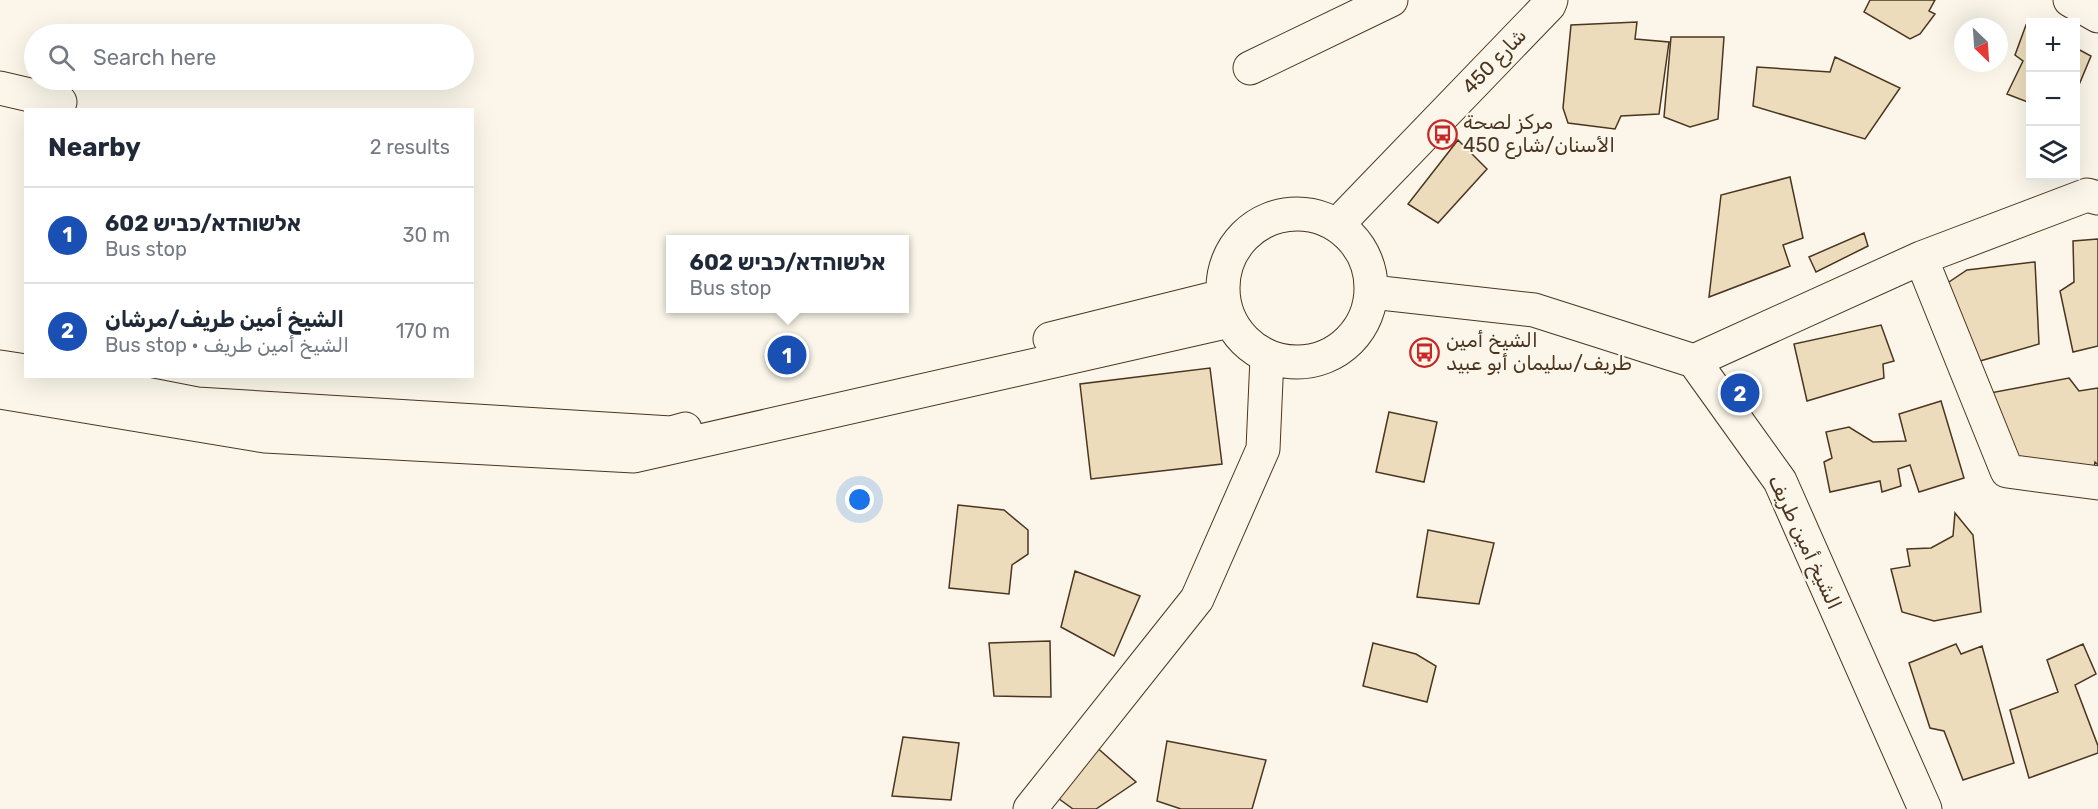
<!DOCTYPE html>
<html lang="en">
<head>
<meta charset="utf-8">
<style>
  :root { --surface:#fff; --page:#f6f6f7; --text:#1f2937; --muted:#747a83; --line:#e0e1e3; --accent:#111827 }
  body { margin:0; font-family:Rubik,"Noto Naskh Arabic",Heebo,sans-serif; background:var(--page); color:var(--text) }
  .controls { position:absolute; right:18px; top:18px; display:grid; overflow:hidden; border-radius:0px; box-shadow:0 6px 24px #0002 }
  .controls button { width:54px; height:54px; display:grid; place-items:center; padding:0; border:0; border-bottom:2px solid var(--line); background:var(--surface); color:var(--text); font:30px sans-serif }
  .compass { position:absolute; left:1954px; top:18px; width:54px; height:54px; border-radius:50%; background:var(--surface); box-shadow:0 6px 24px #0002; rotate:155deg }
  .you { position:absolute; left:860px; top:500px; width:21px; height:21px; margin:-15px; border:4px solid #fff; border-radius:50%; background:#1a73e8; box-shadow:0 0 0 9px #1a73e833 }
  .badge { display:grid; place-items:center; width:39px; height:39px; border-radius:50%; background:var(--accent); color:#fff; font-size:20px; font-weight:700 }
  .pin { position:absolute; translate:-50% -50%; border:3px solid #fff; box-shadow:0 2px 6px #0006 }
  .popup { position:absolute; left:666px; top:235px; width:243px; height:78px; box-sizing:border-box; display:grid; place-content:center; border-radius:0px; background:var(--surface); filter:drop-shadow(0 2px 4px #0005); font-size:20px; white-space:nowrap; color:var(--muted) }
  .popup b { font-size:22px; color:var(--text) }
  .popup::after { content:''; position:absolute; left:50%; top:100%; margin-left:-12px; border:12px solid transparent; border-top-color:var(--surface) }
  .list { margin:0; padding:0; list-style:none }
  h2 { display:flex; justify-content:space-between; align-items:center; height:78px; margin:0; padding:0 24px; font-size:26px }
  h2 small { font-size:20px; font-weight:400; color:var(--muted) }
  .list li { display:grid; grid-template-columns:39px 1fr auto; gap:18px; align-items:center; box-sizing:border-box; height:96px; padding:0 24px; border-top:2px solid var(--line) }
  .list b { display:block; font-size:22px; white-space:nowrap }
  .list p { margin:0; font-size:20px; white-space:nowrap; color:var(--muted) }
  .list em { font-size:20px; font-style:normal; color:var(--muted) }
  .icon { flex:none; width:33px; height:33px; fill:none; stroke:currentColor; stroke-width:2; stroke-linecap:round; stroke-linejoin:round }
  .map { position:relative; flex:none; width:2098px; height:809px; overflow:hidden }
  .search { position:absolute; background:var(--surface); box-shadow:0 6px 24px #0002; left:24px; top:24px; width:450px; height:66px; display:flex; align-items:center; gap:15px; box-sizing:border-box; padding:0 21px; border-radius:33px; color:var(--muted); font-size:22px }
  .panel { position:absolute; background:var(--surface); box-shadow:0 6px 24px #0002; left:24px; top:108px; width:450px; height:270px; border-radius:0px }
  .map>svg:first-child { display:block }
</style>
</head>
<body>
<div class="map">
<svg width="2098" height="809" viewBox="0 0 2098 809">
  <rect width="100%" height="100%" fill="#fbf6e9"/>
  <path fill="#ecdcbc" stroke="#4a3520" stroke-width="1.5" d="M1870,0H1935L1929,11L1935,14L1920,34L1910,39L1864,12Z
    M1637,22L1635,39L1669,42L1659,114L1621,116L1615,129L1568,123L1563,108L1571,25Z
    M2026,25L2030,27V103L2007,94L2023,61L2015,55Z
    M1671,37H1724L1718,119L1690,127L1664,117Z
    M2076,48L2091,56L2076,92Z
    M1835,57L1900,88L1865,139L1753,106L1757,67L1830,72Z
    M1458,140L1487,169L1438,223L1408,204Z
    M1790,177L1803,238L1783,245L1790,266L1709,297L1721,195Z
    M1864,233L1868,246L1816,272L1809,257Z
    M2098,239V346L2073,352L2060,291L2074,282L2073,241Z
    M2035,262L2039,344L1973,363L1946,284L1967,270Z
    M1881,325L1894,361L1883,364L1884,378L1807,401L1794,344Z
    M1210,368L1222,464L1091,479L1080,384Z
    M2069,378L2079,391L2098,388V465L2095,462L2094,468L2018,459L1990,393Z
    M1941,401L1964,478L1919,492L1910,465L1898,469L1901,486L1882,492L1880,481L1830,492L1824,462L1832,458L1826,432L1849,427L1873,442L1906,441L1899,414Z
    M1389,412L1437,422L1424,482L1376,472Z
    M958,505L1004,510L1028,530V554L1012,565L1009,594L949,588Z
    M1955,513L1973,535L1981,612L1934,621L1902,612L1891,569L1910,566L1907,549L1931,548L1953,536Z
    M1428,530L1494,543L1479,604L1417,597Z
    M1075,571L1140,596L1114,656L1061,627Z
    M1050,641L1051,697L994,696L989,643Z
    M1373,643L1416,654L1436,666L1427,702L1363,686Z
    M1956,644L1961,654L1982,646L2014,763L1963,780L1944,731L1930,728L1909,663Z
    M2083,644L2096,674L2075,685L2098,746V753L2029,778L2010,710L2058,692L2047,660Z
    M903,737L959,743L951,800L892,796Z
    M1167,741L1266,760L1252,809H1181L1157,801Z
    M1094,745L1136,782L1096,809H1073L1051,793Z"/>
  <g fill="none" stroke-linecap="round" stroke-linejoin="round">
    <defs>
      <path id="minor" d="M2070,0L2098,16
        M1250,68L1391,0
        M0,88L60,102
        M1223 288a74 74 0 1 1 148 0a74 74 0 1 1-148 0Z
        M1337,225L1549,5L1551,0
        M1921,258L2007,471L2098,483
        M1372,292L1534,310L1694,361L1780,481L1925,809
        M1050,339L1223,296
        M1694,361L1921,258L2087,195L2098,198
        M0,367L26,371
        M53,376L197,404L671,433L685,429
        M0,392L265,436L634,456L1230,321
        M1030,809L1197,599L1263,449L1267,357"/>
    </defs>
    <use href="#minor" stroke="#4a3520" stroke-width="35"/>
    <use href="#minor" stroke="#fbf6e9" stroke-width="33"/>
  </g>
  <defs>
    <symbol id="bus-ring" viewBox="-11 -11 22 22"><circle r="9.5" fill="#fbf6e9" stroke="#c62828" stroke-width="1.5"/><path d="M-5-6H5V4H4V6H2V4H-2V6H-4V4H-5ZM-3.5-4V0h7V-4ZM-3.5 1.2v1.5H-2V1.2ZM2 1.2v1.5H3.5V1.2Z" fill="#c62828"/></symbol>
  </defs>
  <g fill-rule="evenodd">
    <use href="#bus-ring" x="1426" y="118" width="33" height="33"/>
    <use href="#bus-ring" x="1408" y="336" width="33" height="33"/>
  </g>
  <g text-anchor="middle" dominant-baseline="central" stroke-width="4.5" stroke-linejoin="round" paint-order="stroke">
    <g font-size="20" fill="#4a3520" stroke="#fbf6e9">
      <text transform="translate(1494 61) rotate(-46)">شارع 450</text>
      <text transform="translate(1805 542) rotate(65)">الشيخ أمين طريف</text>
    </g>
    <g font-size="20" fill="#4a3520" stroke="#fbf6e9" text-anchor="start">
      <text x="1463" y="122">مركز لصحة<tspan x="1463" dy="23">الأسنان/شارع 450</tspan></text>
      <text x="1446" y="340">الشيخ أمين<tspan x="1446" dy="23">طريف/سليمان أبو عبيد</tspan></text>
    </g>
  </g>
</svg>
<div class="controls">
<button>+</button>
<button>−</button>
<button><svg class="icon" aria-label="layers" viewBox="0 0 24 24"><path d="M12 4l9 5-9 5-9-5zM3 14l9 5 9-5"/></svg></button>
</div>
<svg class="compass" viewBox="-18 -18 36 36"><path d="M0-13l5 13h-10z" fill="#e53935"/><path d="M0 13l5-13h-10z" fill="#747a83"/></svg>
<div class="you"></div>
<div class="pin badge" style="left:787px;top:355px;background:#1a4fb4">1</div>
<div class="popup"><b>אלשוהדא/כביש 602</b>Bus stop</div>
<div class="pin badge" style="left:1740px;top:393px;background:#1a4fb4">2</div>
<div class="search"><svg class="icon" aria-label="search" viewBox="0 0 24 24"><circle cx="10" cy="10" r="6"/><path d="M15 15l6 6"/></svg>Search here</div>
<section class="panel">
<h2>Nearby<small>2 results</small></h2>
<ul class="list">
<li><span class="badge" style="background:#1a4fb4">1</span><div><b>אלשוהדא/כביש 602</b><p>Bus stop</p></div><em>30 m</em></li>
<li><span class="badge" style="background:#1a4fb4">2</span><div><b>الشيخ أمين طريف/مرشان</b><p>Bus stop · الشيخ أمين طريف</p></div><em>170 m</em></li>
</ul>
</section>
</div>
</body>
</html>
